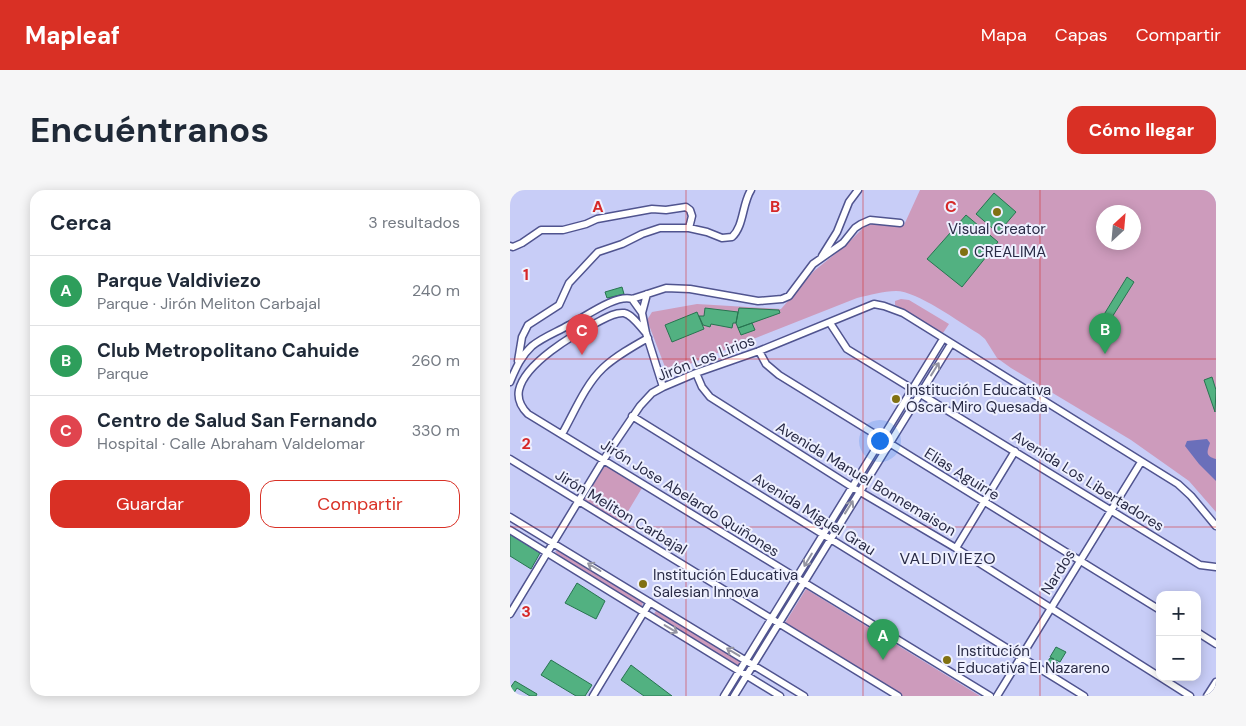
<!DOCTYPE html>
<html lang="es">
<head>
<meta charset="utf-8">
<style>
  :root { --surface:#fff; --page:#f6f6f7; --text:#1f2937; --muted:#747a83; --line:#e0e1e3; --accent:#d93025 }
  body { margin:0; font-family:"DM Sans",sans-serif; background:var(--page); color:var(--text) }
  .controls { position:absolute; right:15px; bottom:15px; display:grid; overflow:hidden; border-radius:10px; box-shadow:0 2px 12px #0003 }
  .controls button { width:45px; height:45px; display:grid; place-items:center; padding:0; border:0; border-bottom:1px solid var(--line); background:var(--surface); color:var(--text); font:25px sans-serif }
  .compass { position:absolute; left:586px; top:15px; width:45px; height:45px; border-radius:50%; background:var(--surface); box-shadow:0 2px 12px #0003; rotate:26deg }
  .you { position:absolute; left:369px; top:250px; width:18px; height:18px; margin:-12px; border:4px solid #fff; border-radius:50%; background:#1a73e8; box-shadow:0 0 0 8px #1a73e833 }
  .badge { display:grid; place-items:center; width:32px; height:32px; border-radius:50%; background:var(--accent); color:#fff; font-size:16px; font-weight:700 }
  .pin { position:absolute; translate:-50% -41px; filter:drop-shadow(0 1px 2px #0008) }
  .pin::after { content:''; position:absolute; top:26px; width:18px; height:15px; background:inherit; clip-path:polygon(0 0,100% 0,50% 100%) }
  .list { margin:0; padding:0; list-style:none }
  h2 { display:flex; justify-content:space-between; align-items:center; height:65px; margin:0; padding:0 20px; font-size:21px }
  h2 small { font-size:16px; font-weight:400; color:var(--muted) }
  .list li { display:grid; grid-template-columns:32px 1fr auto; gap:15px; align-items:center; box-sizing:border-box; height:70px; padding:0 20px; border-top:1px solid var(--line) }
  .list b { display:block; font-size:19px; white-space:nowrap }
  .list p { margin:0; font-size:16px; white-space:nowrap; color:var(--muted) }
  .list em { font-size:16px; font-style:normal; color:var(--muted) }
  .actions { display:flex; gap:10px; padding:15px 20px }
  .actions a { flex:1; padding:11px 0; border:1px solid var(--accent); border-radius:15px; text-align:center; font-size:18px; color:var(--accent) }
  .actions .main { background:var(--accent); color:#fff }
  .map { position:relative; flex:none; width:706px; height:506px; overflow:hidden; border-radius:15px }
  header { display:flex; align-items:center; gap:30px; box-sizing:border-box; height:70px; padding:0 25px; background:var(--accent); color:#fff }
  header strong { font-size:24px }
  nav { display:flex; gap:28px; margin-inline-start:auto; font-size:18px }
  .intro { display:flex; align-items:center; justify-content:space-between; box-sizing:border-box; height:120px; padding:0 30px }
  h1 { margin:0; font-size:35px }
  .button { padding:12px 22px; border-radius:15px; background:var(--accent); color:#fff; font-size:18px; font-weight:700 }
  main { display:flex; gap:30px; padding:0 30px }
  aside { flex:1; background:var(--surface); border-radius:15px; box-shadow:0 2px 12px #0003 }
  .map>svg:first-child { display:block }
</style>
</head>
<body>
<header>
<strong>Mapleaf</strong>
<nav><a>Mapa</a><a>Capas</a><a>Compartir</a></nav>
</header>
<div class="intro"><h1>Encuéntranos</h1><a class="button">Cómo llegar</a></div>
<main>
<aside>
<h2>Cerca<small>3 resultados</small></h2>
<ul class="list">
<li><span class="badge" style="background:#2e9e5b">A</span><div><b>Parque Valdiviezo</b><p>Parque · Jirón Meliton Carbajal</p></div><em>240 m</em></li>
<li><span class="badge" style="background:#2e9e5b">B</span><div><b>Club Metropolitano Cahuide</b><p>Parque</p></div><em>260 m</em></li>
<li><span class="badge" style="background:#e0444e">C</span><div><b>Centro de Salud San Fernando</b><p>Hospital · Calle Abraham Valdelomar</p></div><em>330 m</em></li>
</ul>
<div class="actions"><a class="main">Guardar</a><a>Compartir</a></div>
</aside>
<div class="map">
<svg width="706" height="506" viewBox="0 0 706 506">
  <rect width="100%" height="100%" fill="#c8cdf7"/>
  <path fill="#cd9bbc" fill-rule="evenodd" d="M410,0H706V322L679,291L621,250L501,178L487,168L475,149L469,144C449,132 407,101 386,101C373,101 360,105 347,108L162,181L161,178L155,177L137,130L142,122L187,114L271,119L304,81L336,55L355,36L362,34L394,35ZM594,22H624V52H594Z
    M391,109L399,110L439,134L433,143L385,115V111Z
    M97,276L132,298L111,333L74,310L94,277Z
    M45,361H49L131,410L133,412L132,416H128L51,369Z
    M296,399L470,506H393L275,433Z
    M147,419L231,471L228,476L144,424Z"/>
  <path fill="#6a6fba" d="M697,249L700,253C697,262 695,266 706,269V291L689,274L675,256L677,251Z"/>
  <path fill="#52b181" stroke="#277450" d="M484,3L506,22L488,43L466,24Z
    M456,25L488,52L452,97L417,69Z
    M617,87L624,92L589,148L582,144Z
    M112,97L114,104L97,108L95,102Z
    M195,118L228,122L226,133H223L222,138L201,134L200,137L193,135L189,126H194Z
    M229,118L269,120L270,123L228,138L226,133Z
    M187,122L194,139L162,152L155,135Z
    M242,133L245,140L231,145L228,138Z
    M702,187L706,200L705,222L694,190Z
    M0,344L30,363L21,379L0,366Z
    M67,393L95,411L86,429L55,413Z
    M546,457L556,462L550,472L546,470L545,471L549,474L545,480L536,474L540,468L544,469L540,467Z
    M41,470L82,495L75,506H66L31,485Z
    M121,475L162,506H134L111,490Z
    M5,491L27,504L26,506H20L7,498L2,506H0V498Z"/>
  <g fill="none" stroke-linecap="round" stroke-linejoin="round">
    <defs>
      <path id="minor" d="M0,56L3,57L12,53L31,40H53L76,34L87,29L142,19L156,20L176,17L180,20L182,26L179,38
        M312,66L327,42L339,12L348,0
        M122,109L132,123L136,143L153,197
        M132,123L137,104
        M320,133L337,159L690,375L706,377
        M136,143C130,137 123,125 114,123C104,122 94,129 86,133C63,145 15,173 9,200C7,210 11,217 18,224L480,506
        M249,161L256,174L269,185L650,420
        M8,171L12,147L18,135L49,115L59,93L88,62L112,54L132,44L150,38H179L197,42L212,48L222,47C234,36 232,14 241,0
        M186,183L192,197L200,207L342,297L444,357L650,487
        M0,192C6,178 11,166 22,156C33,147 47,142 59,135C74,128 105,104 122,109L156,98L180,99L248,111L272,109L279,106L303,74L333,53L345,38L351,34L360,30L390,33
        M122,226L574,506
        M52,244C64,223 75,195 93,178C106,166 122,157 138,148
        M0,269L388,506
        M0,327L294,506
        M0,340L270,506
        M446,358L505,261
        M0,424L94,269L130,216L142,203L153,197L186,183L249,161L364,114L374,116L393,123L668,294L681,306L706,336
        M687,442L706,454
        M650,487L680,506
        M83,506L140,412
        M214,506L433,149
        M224,506L441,154
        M487,506L631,272
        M697,506L706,492"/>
    </defs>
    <use href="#minor" stroke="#50548f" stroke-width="9"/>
    <use href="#minor" stroke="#fff" stroke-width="6"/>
  </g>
  <defs><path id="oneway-shaft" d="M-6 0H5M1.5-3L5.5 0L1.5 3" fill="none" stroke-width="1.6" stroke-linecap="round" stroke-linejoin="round" transform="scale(1.25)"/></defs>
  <g stroke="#9495a2">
    <use href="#oneway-shaft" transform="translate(425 179) rotate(-58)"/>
    <use href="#oneway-shaft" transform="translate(339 317) rotate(-58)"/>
    <use href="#oneway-shaft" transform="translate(298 370) rotate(121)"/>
    <use href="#oneway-shaft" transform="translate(84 377) rotate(-149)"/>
    <use href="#oneway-shaft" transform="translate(161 439) rotate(31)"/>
    <use href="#oneway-shaft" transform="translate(223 462) rotate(-149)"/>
  </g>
  <path fill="none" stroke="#d62828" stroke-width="1" stroke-opacity="0.55" d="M176,0V506M353,0V506M530,0V506M0,169H706M0,337H706"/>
  <g fill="#817112" stroke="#eef0ff" stroke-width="2">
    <circle cx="487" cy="22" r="5"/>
    <circle cx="454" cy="62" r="5"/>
    <circle cx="386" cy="209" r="5"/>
    <circle cx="133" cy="394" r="5"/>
    <circle cx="437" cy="470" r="5"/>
  </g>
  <g text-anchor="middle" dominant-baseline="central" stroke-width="4" stroke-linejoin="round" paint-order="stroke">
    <g font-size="15" fill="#292b46" stroke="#eef0ff" text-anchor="start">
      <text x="487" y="39" text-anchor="middle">Visual Creator</text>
      <text x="464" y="62">CREALIMA</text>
      <text x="396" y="200">Institución Educativa<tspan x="396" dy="17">Oscar Miro Quesada</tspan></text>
      <text x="143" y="385">Institución Educativa<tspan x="143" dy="17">Salesian Innova</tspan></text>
      <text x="447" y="461">Institución<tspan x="447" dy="17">Educativa El Nazareno</tspan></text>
    </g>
    <g font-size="15" fill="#292b46" stroke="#eef0ff">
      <text transform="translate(196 168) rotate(-21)">Jirón Los Lirios</text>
      <text transform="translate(452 284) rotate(32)">Elias Aguirre</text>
      <text transform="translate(356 289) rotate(31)">Avenida Manuel Bonnemaison</text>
      <text transform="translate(578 291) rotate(32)">Avenida Los Libertadores</text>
      <text transform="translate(180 308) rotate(32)">Jirón Jose Abelardo Quiñones</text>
      <text transform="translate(111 322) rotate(31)">Jirón Meliton Carbajal</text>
      <text transform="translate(304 324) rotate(32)">Avenida Miguel Grau</text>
      <text transform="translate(548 382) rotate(-58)">Nardos</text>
    </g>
    <g font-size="16" letter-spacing="1" fill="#292b46" stroke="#eef0ff">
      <text x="438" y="368">VALDIVIEZO</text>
    </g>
  </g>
  <g font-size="16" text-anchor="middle" font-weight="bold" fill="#d62828" stroke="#eef0ff" stroke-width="4" stroke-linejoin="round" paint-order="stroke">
    <text x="88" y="22">A</text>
    <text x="265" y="22">B</text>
    <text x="441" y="22">C</text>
    <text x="16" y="90">1</text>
    <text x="16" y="259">2</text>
    <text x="16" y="427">3</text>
  </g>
</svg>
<div class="controls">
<button>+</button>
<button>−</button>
</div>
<svg class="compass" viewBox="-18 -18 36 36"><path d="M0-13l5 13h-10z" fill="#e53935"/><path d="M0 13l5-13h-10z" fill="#747a83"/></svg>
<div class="you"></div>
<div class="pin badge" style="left:373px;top:470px;background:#2e9e5b">A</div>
<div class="pin badge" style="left:595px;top:164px;background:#2e9e5b">B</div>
<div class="pin badge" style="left:72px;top:165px;background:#e0444e">C</div>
</div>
</main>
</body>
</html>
